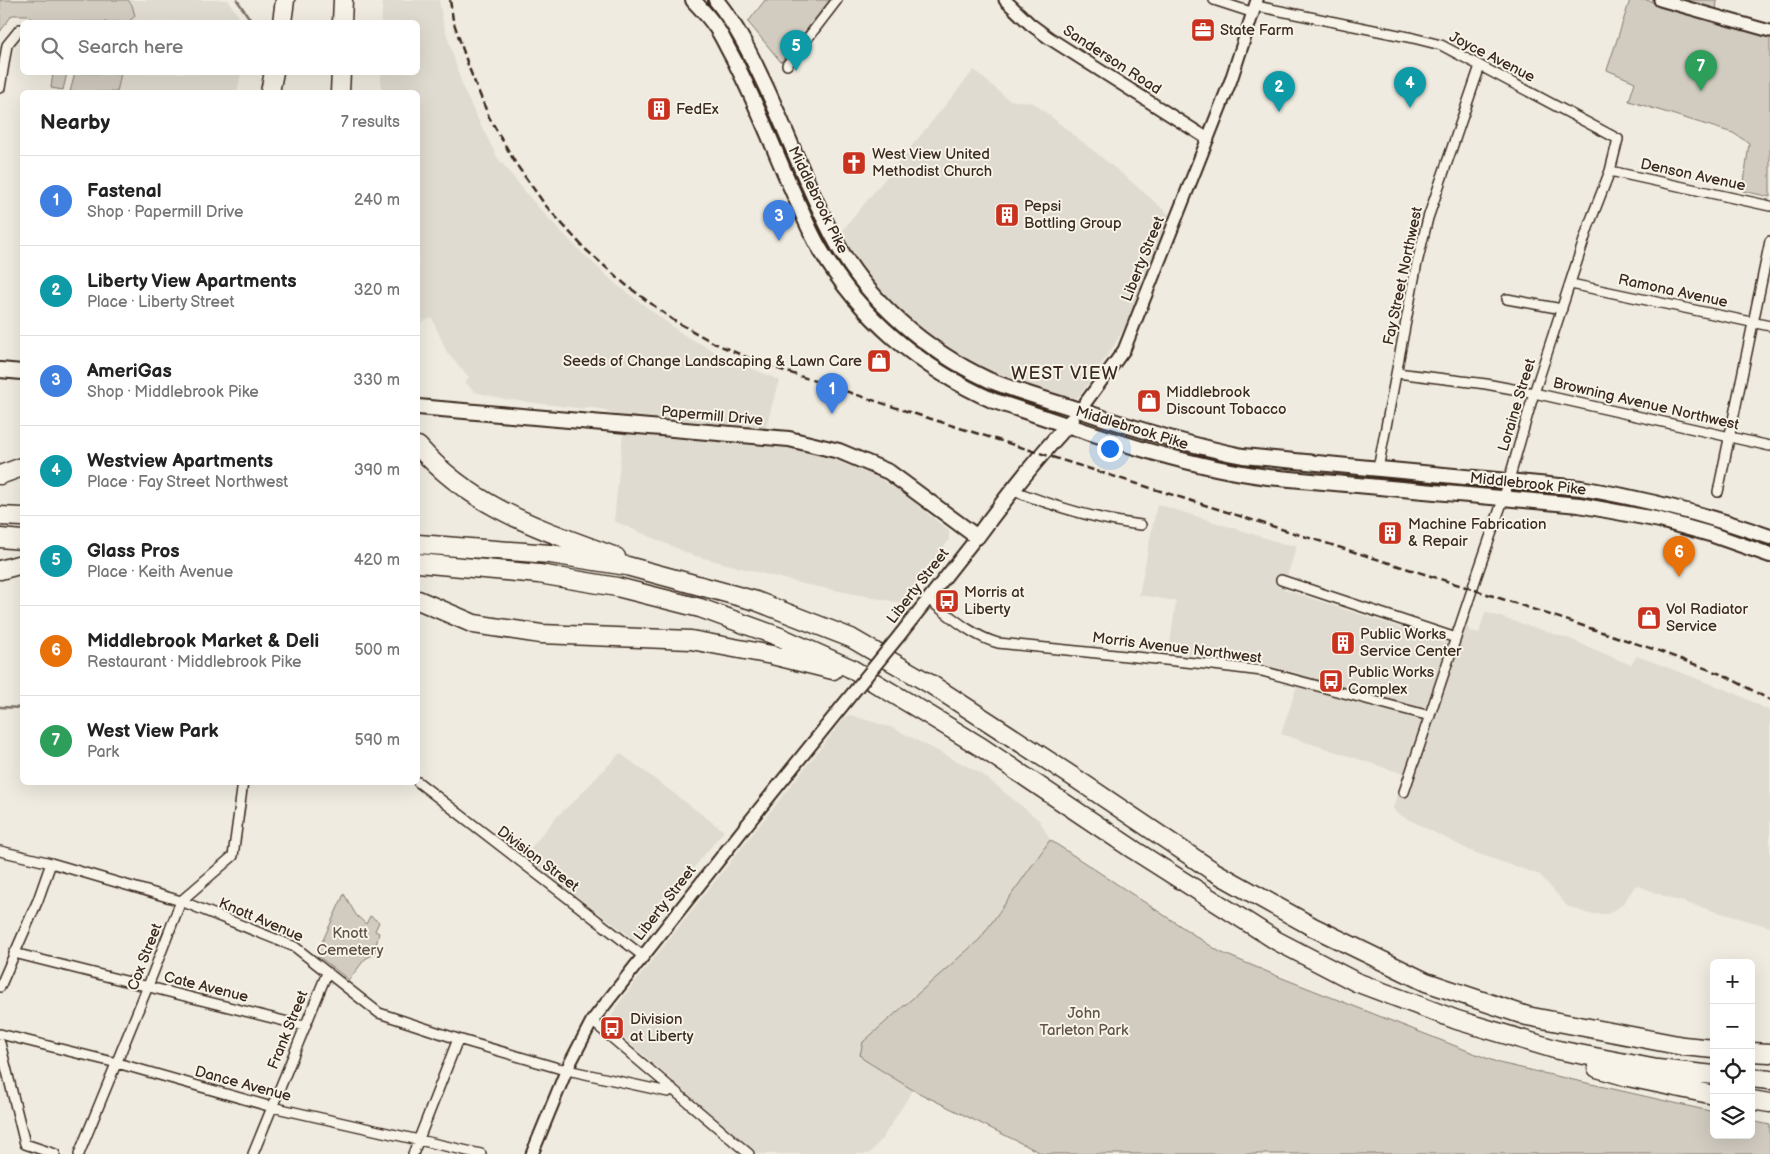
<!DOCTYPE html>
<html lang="en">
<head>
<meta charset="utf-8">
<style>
  :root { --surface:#fff; --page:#f2f2f2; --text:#222; --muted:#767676; --line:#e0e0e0; --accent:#db2777 }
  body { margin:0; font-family:"Balsamiq Sans",sans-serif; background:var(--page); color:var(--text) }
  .controls { position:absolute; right:15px; bottom:15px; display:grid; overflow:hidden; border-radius:8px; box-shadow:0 5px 20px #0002 }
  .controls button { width:45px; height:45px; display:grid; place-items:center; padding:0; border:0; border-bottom:1px solid var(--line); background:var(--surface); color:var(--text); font:25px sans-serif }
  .you { position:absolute; left:1109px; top:448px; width:18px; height:18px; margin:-12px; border:4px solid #fff; border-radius:50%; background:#1a73e8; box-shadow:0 0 0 8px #1a73e833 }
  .badge { display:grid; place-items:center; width:32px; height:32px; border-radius:50%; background:var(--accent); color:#fff; font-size:16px; font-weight:700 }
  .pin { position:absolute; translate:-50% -41px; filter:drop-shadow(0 1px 2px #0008) }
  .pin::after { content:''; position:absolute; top:26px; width:18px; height:15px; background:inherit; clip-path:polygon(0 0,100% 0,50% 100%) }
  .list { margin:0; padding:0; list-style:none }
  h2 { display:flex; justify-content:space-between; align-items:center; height:65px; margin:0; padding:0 20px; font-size:21px }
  h2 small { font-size:16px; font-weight:400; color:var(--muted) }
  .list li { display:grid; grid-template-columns:32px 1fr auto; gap:15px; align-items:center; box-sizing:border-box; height:90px; padding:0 20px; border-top:1px solid var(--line) }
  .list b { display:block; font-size:19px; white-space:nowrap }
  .list p { margin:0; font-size:16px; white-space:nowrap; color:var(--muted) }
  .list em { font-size:16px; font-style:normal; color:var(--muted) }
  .icon { flex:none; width:28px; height:28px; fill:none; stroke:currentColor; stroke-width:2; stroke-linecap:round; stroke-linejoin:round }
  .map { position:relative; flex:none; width:1770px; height:1154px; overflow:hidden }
  .search { position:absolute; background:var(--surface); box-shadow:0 5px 20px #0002; left:20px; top:20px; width:400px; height:55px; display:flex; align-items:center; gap:12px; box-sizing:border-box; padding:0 18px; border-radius:8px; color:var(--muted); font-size:19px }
  .panel { position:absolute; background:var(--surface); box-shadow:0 5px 20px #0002; left:20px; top:90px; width:400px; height:695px; border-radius:8px }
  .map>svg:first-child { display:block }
</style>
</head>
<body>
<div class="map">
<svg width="1770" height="1154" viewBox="0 0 1770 1154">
  <rect width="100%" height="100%" fill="#efebe0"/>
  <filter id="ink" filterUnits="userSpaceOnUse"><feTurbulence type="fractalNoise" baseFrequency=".02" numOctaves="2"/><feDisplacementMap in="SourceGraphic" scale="10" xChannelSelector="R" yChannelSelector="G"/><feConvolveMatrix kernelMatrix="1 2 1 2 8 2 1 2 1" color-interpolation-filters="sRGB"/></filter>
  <g filter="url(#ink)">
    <path fill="#e0dbd0" d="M86,0H228L242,22H86Z
      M383,0H439L443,22L464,91L497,157L537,206L578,249L617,285L684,335L725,357L779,380L765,431L617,418L606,410L587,407L585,409L504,399L475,392L465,382L469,377L447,353L432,318L418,323V92H380L381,87V73L418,72V22H381Z
      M974,70L1009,100L1034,103L1126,177L1171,216L1136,304L1128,321L1113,347L1090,381L1079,396L1071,400H1066L993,376L926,337L868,281L838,236Z
      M79,73H241L237,92H75Z
      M623,433L794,449L834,459L879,478L904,494L949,531V540L901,603L803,584L692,555L614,521Z
      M1157,504L1284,544L1297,545L1283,589L1434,639L1444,643L1447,641L1452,626L1456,622L1466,625L1471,631L1479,633L1485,612L1570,639L1631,665L1637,656L1735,693L1770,711V927L1672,899L1636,885L1622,905L1608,914H1589L1567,906L1540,875L1473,852L1396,813L1393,808L1404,774L1281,734L1301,674L1260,664L1169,651L1176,601L1139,595Z
      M850,715L893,728L982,774L1040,821L1050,840L980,939L863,1042V1059L913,1090L882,1139L869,1154H757L618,1033L612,1023V1016L616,1007L646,968L846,716Z
      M620,753L724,831L635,940L524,857L556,817L575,800Z"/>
    <path fill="#d1cbc0" stroke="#867a6f" d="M0,0H128L132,5L135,16L128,22H34L28,15H12L0,32Z
      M765,0H830L781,62L748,22Z
      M1630,0H1646L1770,35V197L1743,191L1749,143L1733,133L1629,101L1635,82L1607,70Z
      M1673,0H1717L1716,12Z
      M53,73H67L63,90L51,88Z
      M75,73H121L117,92H70Z
      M1050,840L1220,952L1282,978L1499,1063L1714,1112V1135H1751V1121L1770,1125V1154H1043L913,1090L863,1059L860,1055L863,1042L980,939Z
      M344,894L356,915L366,924L370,916L379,922L375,931L379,933L374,954L365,959L349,980L318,956V951Z"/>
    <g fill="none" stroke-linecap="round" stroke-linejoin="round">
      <path stroke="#7e7266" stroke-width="2.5" d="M237,0L252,22
        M0,707L22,708"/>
      <defs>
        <path id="minor" d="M1214,0L1254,13
          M1256,6L1413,38L1441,45L1618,139L1610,171L1589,225L1534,393L1504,497L1477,575L1404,792
          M787,65L837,0
          M0,88L7,45L20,29
          M1610,171L1770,206
          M1571,284L1770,326
          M1507,299L1562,309
          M1397,373L1486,384L1534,393L1770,446
          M1378,469L1417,263L1428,218L1480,66
          M1012,490C1053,506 1097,520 1141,525
          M1718,492L1770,241
          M1281,580L1456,638
          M928,599C950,616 972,636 998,643L1205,664L1262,671L1430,716
          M418,782L643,956
          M0,851L51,863L181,901L295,947L379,1013L458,1039L558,1068L668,1092L672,1088
          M14,953L304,1026
          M0,987L38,900L51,863
          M592,1021L749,1154
          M0,1034L117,1063L272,1107L481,1154
          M0,1043L25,1144L55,1154
          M79,1154L148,986L181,901L233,856L243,782
          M253,1154L327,973
          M413,1154L458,1039"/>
        <path id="tertiary" d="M1005,0L1030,24L1049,38L1208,139
          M1660,0L1770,31
          M1080,410L1124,350L1231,80L1257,0
          M899,636L977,537
          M532,1154L567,1069L592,1021L745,827L843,705"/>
        <path id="secondary" d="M693,0C701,9 709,17 715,26C722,35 726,46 732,56C757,103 775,153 797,201C804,217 811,234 820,249C860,318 922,369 994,401C1084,430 1174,465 1268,477L1579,505L1660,520L1710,534L1770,555
          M716,0C737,26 751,55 765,85C789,136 808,190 835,240C867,301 927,351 989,380C1018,392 1049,400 1079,410C1133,428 1187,445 1243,456L1581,488C1646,499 1708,515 1770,537
          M0,370L22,372
          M418,407L789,439L839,451L889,472L977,537C1007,496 1038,457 1072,420"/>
        <path id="motorway" d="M282,22L285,0
          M342,22L343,0
          M270,92L274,72
          M340,92L341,72
          M418,446C472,508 541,529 616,557
          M0,475L22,467
          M0,516L22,517
          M0,538L22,540
          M418,544L550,554L627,566L756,601L851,638L932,685L1078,780L1213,871L1313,927L1426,982L1527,1016L1683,1046L1714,1049
          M418,563L539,574L617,587L700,608L780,637L850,668L924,712L981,747L1134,850L1277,941L1356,982L1457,1020L1558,1050L1657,1069L1714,1075
          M0,570L22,564
          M418,600L474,624L541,634L691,640L772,655L833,670
          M1751,1052L1770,1053
          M1597,1068L1628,1077L1714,1095
          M1751,1078L1770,1080
          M1751,1100L1770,1103"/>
      </defs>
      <use href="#minor" stroke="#3b2a1e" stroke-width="12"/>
      <use href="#tertiary" stroke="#3b2a1e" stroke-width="15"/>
      <use href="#secondary" stroke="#3b2a1e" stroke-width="18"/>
      <use href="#motorway" stroke="#3b2a1e" stroke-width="21"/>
      <use href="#minor" stroke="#f7f3e8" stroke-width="9"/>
      <use href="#tertiary" stroke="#f7f3e8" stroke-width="11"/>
      <use href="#secondary" stroke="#f7f3e8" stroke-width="14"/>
      <use href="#motorway" stroke="#f7f3e8" stroke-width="18"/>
      <path stroke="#3b2a1e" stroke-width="2.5" stroke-dasharray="8 4" stroke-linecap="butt" d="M450,0L453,20L469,68L489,117L516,164L546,206L584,248L626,285L673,320L714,343L760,363L909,412L1472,589L1656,650L1726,676L1770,700"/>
      <defs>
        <path id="tertiary-bridge" d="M843,705L899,636"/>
      </defs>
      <use href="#tertiary-bridge" stroke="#3b2a1e" stroke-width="15" stroke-linecap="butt"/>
      <use href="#tertiary-bridge" stroke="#f7f3e8" stroke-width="11"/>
    </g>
  </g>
  <defs>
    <symbol id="office-square" viewBox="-11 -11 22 22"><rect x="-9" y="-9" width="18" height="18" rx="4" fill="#c8321e" stroke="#f7f3e8"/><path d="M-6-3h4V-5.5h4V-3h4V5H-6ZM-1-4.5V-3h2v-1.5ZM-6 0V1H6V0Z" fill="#fff"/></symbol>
    <symbol id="building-square" viewBox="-11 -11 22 22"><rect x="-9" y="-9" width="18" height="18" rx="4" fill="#c8321e" stroke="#f7f3e8"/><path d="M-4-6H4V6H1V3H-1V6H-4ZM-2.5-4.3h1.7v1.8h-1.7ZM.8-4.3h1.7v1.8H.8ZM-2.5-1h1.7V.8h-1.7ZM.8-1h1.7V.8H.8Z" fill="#fff"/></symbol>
    <symbol id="church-square" viewBox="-11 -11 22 22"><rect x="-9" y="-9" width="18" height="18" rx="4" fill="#c8321e" stroke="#f7f3e8"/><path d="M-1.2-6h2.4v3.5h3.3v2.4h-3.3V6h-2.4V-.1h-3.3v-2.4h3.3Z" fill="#fff"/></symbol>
    <symbol id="shop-square" viewBox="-11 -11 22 22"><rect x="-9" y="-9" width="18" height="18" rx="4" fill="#c8321e" stroke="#f7f3e8"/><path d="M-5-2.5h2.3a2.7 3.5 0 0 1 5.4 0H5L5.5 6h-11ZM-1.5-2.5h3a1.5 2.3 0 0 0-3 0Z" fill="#fff"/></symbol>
    <symbol id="bus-square" viewBox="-11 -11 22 22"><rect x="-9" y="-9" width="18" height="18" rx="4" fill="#c8321e" stroke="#f7f3e8"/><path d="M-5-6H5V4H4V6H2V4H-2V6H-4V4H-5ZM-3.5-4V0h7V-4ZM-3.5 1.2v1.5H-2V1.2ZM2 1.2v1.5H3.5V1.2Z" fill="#fff"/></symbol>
  </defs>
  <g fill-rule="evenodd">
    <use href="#office-square" x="1189" y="16" width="28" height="28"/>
    <use href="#building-square" x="645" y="95" width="28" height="28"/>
    <use href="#church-square" x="840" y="149" width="28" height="28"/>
    <use href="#building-square" x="993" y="201" width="28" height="28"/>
    <use href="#shop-square" x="865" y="347" width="28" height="28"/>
    <use href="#shop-square" x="1135" y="387" width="28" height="28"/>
    <use href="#building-square" x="1376" y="519" width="28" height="28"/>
    <use href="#bus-square" x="933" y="587" width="28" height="28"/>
    <use href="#shop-square" x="1635" y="604" width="28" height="28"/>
    <use href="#building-square" x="1329" y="629" width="28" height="28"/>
    <use href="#bus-square" x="1317" y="667" width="28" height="28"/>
    <use href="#bus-square" x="598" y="1014" width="28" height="28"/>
  </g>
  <g text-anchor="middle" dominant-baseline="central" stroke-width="4" stroke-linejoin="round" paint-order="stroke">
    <g font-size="15" fill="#3b2a1e" stroke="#f7f3e8" text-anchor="start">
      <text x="1220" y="30">State Farm</text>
      <text x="676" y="109">FedEx</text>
      <text x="872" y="154">West View United<tspan x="872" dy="17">Methodist Church</tspan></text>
      <text x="1024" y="206">Pepsi<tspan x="1024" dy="17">Bottling Group</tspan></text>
      <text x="862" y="361" text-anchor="end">Seeds of Change Landscaping &amp; Lawn Care</text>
      <text x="1166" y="392">Middlebrook<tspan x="1166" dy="17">Discount Tobacco</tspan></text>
      <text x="1408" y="524">Machine Fabrication<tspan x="1408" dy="17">&amp; Repair</tspan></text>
      <text x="964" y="592">Morris at<tspan x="964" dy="17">Liberty</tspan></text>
      <text x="1666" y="609">Vol Radiator<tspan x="1666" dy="17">Service</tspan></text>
      <text x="1360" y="634">Public Works<tspan x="1360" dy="17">Service Center</tspan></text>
      <text x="1348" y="672">Public Works<tspan x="1348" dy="17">Complex</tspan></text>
      <text x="630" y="1019">Division<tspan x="630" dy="17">at Liberty</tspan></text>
    </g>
    <g font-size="15" fill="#3b2a1e" stroke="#f7f3e8">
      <text transform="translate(1492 57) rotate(27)">Joyce Avenue</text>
      <text transform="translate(1112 60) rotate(33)">Sanderson Road</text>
      <text transform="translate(1693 175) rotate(12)">Denson Avenue</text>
      <text transform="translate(818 200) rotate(64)">Middlebrook Pike</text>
      <text transform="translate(1143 259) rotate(-68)">Liberty Street</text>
      <text transform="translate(1403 276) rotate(-78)">Fay Street Northwest</text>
      <text transform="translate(1673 291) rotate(12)">Ramona Avenue</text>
      <text transform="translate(1646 404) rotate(13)">Browning Avenue Northwest</text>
      <text transform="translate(1517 405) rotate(-73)">Loraine Street</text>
      <text transform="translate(712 416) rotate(5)">Papermill Drive</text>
      <text transform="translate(1132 428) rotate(17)">Middlebrook Pike</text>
      <text transform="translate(1528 484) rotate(6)">Middlebrook Pike</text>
      <text transform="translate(918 586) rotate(-52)">Liberty Street</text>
      <text transform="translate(1177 648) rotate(7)">Morris Avenue Northwest</text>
      <text transform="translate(538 859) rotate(37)">Division Street</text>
      <text transform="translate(665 903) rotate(-52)">Liberty Street</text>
      <text transform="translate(261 920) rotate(23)">Knott Avenue</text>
      <text transform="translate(145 957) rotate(-69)">Cox Street</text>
      <text transform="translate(206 987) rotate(14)">Cate Avenue</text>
      <text transform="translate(288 1030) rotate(-68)">Frank Street</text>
      <text transform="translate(243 1084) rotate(15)">Dance Avenue</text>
    </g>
    <g font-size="15" fill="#605246" stroke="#f7f3e8">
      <text x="350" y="933">Knott<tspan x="350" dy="17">Cemetery</tspan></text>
      <text x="1084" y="1013">John<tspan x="1084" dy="17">Tarleton Park</tspan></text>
    </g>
    <g font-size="18" letter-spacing="1" fill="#3b2a1e" stroke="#f7f3e8">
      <text x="1065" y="373">WEST VIEW</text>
    </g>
  </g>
</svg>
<div class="controls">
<button>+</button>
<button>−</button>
<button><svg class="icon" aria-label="locate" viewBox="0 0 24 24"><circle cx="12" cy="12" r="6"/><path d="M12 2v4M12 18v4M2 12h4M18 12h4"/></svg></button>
<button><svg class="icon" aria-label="layers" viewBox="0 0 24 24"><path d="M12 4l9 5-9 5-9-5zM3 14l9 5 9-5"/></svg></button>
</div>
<div class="you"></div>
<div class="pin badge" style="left:832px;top:414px;background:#3f7fe0">1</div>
<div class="pin badge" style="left:1279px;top:112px;background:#0f9aa8">2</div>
<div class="pin badge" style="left:779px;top:241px;background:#3f7fe0">3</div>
<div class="pin badge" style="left:1410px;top:108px;background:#0f9aa8">4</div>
<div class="pin badge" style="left:796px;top:71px;background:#0f9aa8">5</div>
<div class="pin badge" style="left:1679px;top:577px;background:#e8710a">6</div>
<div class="pin badge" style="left:1701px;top:91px;background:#2e9e5b">7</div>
<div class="search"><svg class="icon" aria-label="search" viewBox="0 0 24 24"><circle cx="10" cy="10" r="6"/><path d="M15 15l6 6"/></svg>Search here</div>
<section class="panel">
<h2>Nearby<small>7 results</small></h2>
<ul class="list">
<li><span class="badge" style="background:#3f7fe0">1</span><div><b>Fastenal</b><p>Shop · Papermill Drive</p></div><em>240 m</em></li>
<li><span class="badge" style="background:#0f9aa8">2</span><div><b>Liberty View Apartments</b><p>Place · Liberty Street</p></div><em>320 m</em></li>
<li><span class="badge" style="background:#3f7fe0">3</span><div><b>AmeriGas</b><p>Shop · Middlebrook Pike</p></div><em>330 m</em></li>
<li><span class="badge" style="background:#0f9aa8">4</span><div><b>Westview Apartments</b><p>Place · Fay Street Northwest</p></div><em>390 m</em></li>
<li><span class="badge" style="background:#0f9aa8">5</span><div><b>Glass Pros</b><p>Place · Keith Avenue</p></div><em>420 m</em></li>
<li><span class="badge" style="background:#e8710a">6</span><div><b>Middlebrook Market &amp; Deli</b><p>Restaurant · Middlebrook Pike</p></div><em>500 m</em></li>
<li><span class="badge" style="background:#2e9e5b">7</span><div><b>West View Park</b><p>Park</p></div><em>590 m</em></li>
</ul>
</section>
</div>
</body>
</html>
